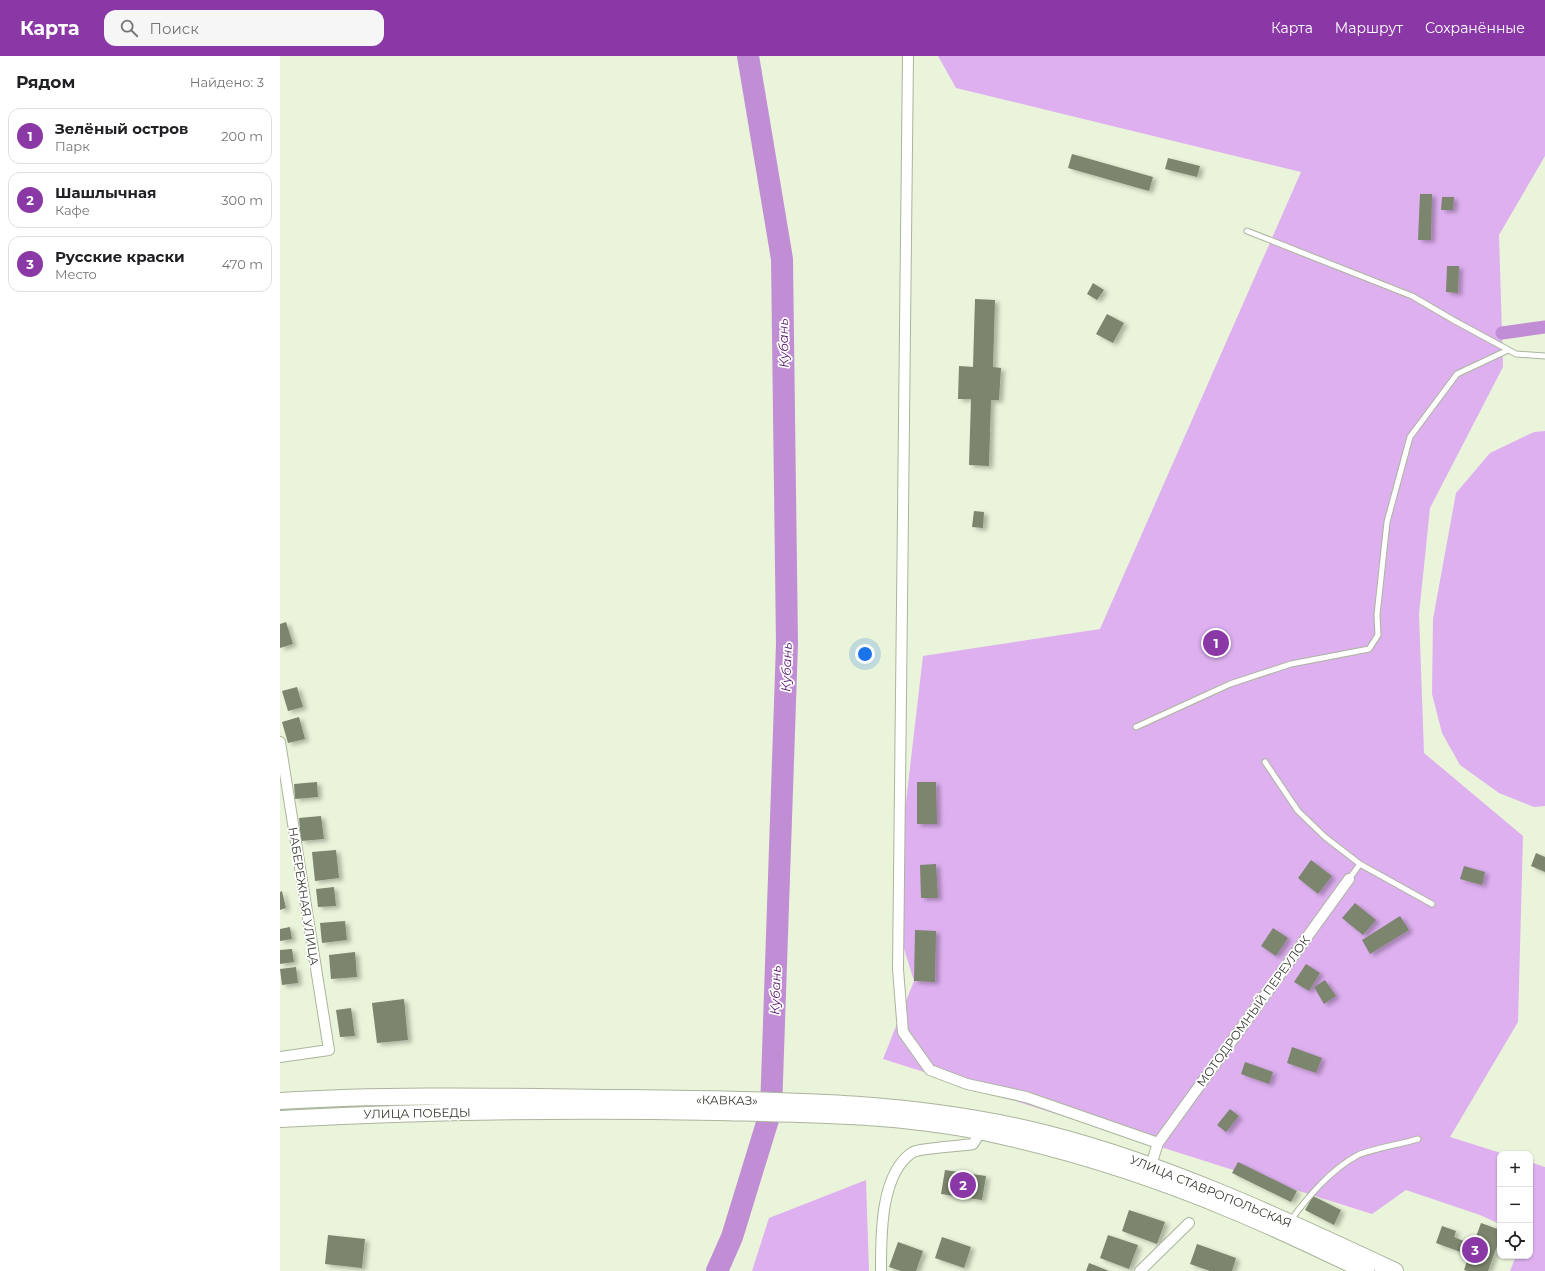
<!DOCTYPE html>
<html lang="ru">
<head>
<meta charset="utf-8">
<style>
  :root { --surface:#fff; --page:#f6f6f6; --text:#202124; --muted:#757577; --line:#e0e0e0; --accent:#8b38a7 }
  body { margin:0; font-family:Montserrat,sans-serif; background:var(--page); color:var(--text) }
  .controls { position:absolute; right:12px; bottom:12px; display:grid; overflow:hidden; border-radius:8px; box-shadow:0 1px 3px #0004 }
  .controls button { width:36px; height:36px; display:grid; place-items:center; padding:0; border:0; border-bottom:1px solid var(--line); background:var(--surface); color:var(--text); font:20px sans-serif }
  .you { position:absolute; left:585px; top:598px; width:14px; height:14px; margin:-10px; border:3px solid #fff; border-radius:50%; background:#1a73e8; box-shadow:0 0 0 6px #1a73e833 }
  .badge { display:grid; place-items:center; width:26px; height:26px; border-radius:50%; background:var(--accent); color:#fff; font-size:13px; font-weight:700 }
  .pin { position:absolute; translate:-50% -50%; border:2px solid #fff; box-shadow:0 1px 4px #0006 }
  .list { margin:0; padding:0; list-style:none }
  h2 { display:flex; justify-content:space-between; align-items:center; height:52px; margin:0; padding:0 16px; font-size:17px }
  h2 small { font-size:13px; font-weight:400; color:var(--muted) }
  .list li { display:grid; grid-template-columns:26px 1fr auto; gap:12px; align-items:center; box-sizing:border-box; height:56px; margin:0 8px 8px; padding:0 8px; border:1px solid var(--line); border-radius:12px }
  .list b { display:block; font-size:15px; white-space:nowrap }
  .list p { margin:0; font-size:13px; white-space:nowrap; color:var(--muted) }
  .list em { font-size:13px; font-style:normal; color:var(--muted) }
  .icon { flex:none; width:22px; height:22px; fill:none; stroke:currentColor; stroke-width:2; stroke-linecap:round; stroke-linejoin:round }
  .map { position:relative; flex:none; width:1265px; height:1215px; overflow:hidden }
  header { display:flex; align-items:center; gap:24px; box-sizing:border-box; height:56px; padding:0 20px; background:var(--accent); color:#fff }
  header strong { font-size:19px }
  nav { display:flex; gap:22px; margin-inline-start:auto; font-size:14px }
  .search { width:280px; height:36px; background:var(--page); display:flex; align-items:center; gap:10px; box-sizing:border-box; padding:0 14px; border-radius:12px; color:var(--muted); font-size:15px }
  main { display:flex }
  aside { flex:1; background:var(--surface) }
  .map>svg:first-child { display:block }
</style>
</head>
<body>
<header>
<strong>Карта</strong>
<div class="search"><svg class="icon" aria-label="search" viewBox="0 0 24 24"><circle cx="10" cy="10" r="6"/><path d="M15 15l6 6"/></svg>Поиск</div>
<nav><a>Карта</a><a>Маршрут</a><a>Сохранённые</a></nav>
</header>
<main>
<aside>
<h2>Рядом<small>Найдено: 3</small></h2>
<ul class="list">
<li><span class="badge">1</span><div><b>Зелёный остров</b><p>Парк</p></div><em>200 m</em></li>
<li><span class="badge">2</span><div><b>Шашлычная</b><p>Кафе</p></div><em>300 m</em></li>
<li><span class="badge">3</span><div><b>Русские краски</b><p>Место</p></div><em>470 m</em></li>
</ul>
</aside>
<div class="map">
<svg width="1265" height="1215" viewBox="0 0 1265 1215">
  <defs>
    <filter id="shadow"><feDropShadow dx="4" dy="2.5" stdDeviation="2" flood-color="#0004"/></filter>
  </defs>
  <rect width="100%" height="100%" fill="#eaf4da"/>
  <path fill="#deb0f0" d="M658,0H1265V100L1219,179L1223,311L1150,452L1139,558L1144,697L1243,780L1238,966L1170,1081L1224,1098H1220V1168L1200,1159L1126,1134L1092,1158L603,1003L634,925L613,857L643,600L820,573L1021,116L676,32Z
    M1265,375V750L1254,751L1219,737L1180,709L1162,677L1152,638L1153,563L1176,437L1210,397L1254,376Z
    M1250,1106L1265,1111V1215H1230L1236,1200H1250Z
    M586,1124L589,1215H472L489,1162Z"/>
  <g fill="none" stroke-linecap="round" stroke-linejoin="round">
    <path stroke="#c18ed5" stroke-width="13" d="M1222,277L1265,271"/>
    <path stroke="#c18ed5" stroke-width="22" d="M437,1215L452,1181L491,1054L507,588L502,203L468,0"/>
  </g>
  <path fill="#7b856d" filter="url(#shadow)" d="M792,98L873,121L869,135L788,112Z
    M888,102L920,110L917,121L885,113Z
    M1140,138H1152L1151,184H1138Z
    M1162,141H1174L1173,154H1161Z
    M1167,210H1179L1178,237L1166,236Z
    M813,227L824,234L817,244L807,238Z
    M695,243L715,244L713,311L721,312L719,344H711L709,410L689,409L691,343H678L679,310L693,311Z
    M827,258L844,267L833,287L816,278Z
    M694,455L704,456L703,472L692,471Z
    M6,566L13,588L0,592V568Z
    M17,631L23,651L8,655L2,635Z
    M19,661L25,683L8,687L2,666Z
    M37,726L38,741L15,743L14,728Z
    M637,726H656L657,768H637Z
    M41,760L44,783L21,785L19,762Z
    M56,794L59,822L35,825L32,796Z
    M1256,797L1265,801V816L1251,810Z
    M1031,804L1052,820L1038,838L1018,822Z
    M656,808L658,842H641L640,809Z
    M1184,810L1205,816L1202,829L1180,823Z
    M54,831L56,850L38,851L36,833Z
    M2,835L6,852L0,854V836Z
    M1075,847L1096,864L1083,879L1062,862Z
    M1120,860L1129,874L1090,898L1082,884Z
    M65,865L67,884L42,887L40,867Z
    M10,871L12,883L0,885V873Z
    M993,872L1008,882L996,900L981,890Z
    M635,874L656,875L655,926L634,925Z
    M12,893L14,906L0,908V894Z
    M75,896L77,921L51,923L49,899Z
    M1026,908L1040,917L1029,935L1014,926Z
    M16,911L18,927L2,929L0,913Z
    M1045,924L1056,940L1044,948L1034,931Z
    M124,943L128,984L97,987L92,947Z
    M71,952L75,980L60,981L56,954Z
    M1012,991L1042,1002L1036,1017L1007,1007Z
    M965,1006L993,1016L989,1028L961,1018Z
    M950,1053L959,1060L946,1076L937,1069Z
    M958,1106L1017,1135L1011,1146L952,1117Z
    M665,1114L706,1120L702,1144L661,1138Z
    M1033,1140L1061,1154L1054,1169L1025,1154Z
    M849,1154L885,1166L877,1188L842,1175Z
    M1201,1167L1220,1174V1182L1208,1215H1187L1184,1214L1189,1199L1156,1187L1162,1170L1176,1175L1174,1181L1193,1189Z
    M48,1179L85,1183L82,1212L45,1208Z
    M828,1179L858,1189L849,1213L820,1202Z
    M662,1181L691,1191L684,1212L655,1202Z
    M618,1186L643,1195L636,1215H621L609,1211Z
    M917,1188L956,1202L952,1215H930L910,1208Z
    M809,1207L829,1215H806Z"/>
  <g fill="none" stroke-linecap="round" stroke-linejoin="round">
    <defs>
      <path id="service" d="M967,175L1132,240L1175,265L1236,298L1265,300
        M856,671L950,628L1011,608L1089,593L1098,579L1097,559L1107,466L1130,381L1177,318L1228,294
        M985,706L1018,755L1045,781L1080,808
        M1069,823L1080,808L1152,848
        M1010,1165C1028,1141 1050,1114 1078,1099C1092,1093 1121,1088 1138,1083"/>
      <path id="minor" d="M628,0L618,913L623,976L650,1014L687,1028L746,1041L878,1087L871,1109
        M0,686L49,994L0,1001
        M878,1087L1069,823
        M601,1215C601,1180 600,1117 633,1096C640,1092 682,1090 693,1088L701,1075
        M860,1215L909,1167"/>
      <path id="trunk" d="M0,1045C117,1038 234,1041 351,1042C490,1044 632,1043 768,1078C889,1109 1002,1162 1115,1215
        M0,1063C145,1055 291,1053 436,1056C525,1058 616,1058 703,1076C789,1094 873,1121 954,1155C998,1173 1042,1195 1086,1215"/>
    </defs>
    <use href="#service" stroke="#aab59b" stroke-width="7"/>
    <use href="#minor" stroke="#aab59b" stroke-width="12"/>
    <use href="#trunk" stroke="#aab59b" stroke-width="18"/>
    <use href="#service" stroke="#fff" stroke-width="5"/>
    <use href="#minor" stroke="#fff" stroke-width="10"/>
    <use href="#trunk" stroke="#fff" stroke-width="16"/>
  </g>
  <g text-anchor="middle" dominant-baseline="central" stroke-width="3.5" stroke-linejoin="round" paint-order="stroke">
    <g font-size="12" fill="#363a30" stroke="#fff">
      <text transform="translate(24 840) rotate(81)">НАБЕРЕЖНАЯ УЛИЦА</text>
      <text transform="translate(973 955) rotate(-54)">МОТОДРОМНЫЙ ПЕРЕУЛОК</text>
      <text transform="translate(447 1044) rotate(1)">«КАВКАЗ»</text>
      <text transform="translate(137 1057) rotate(-1)">УЛИЦА ПОБЕДЫ</text>
      <text transform="translate(931 1135) rotate(22)">УЛИЦА СТАВРОПОЛЬСКАЯ</text>
    </g>
    <g font-size="13" font-style="italic" fill="#5a1a6f" stroke="#fff">
      <text transform="translate(503 287) rotate(-91)">Кубань</text>
      <text transform="translate(506 611) rotate(-88)">Кубань</text>
      <text transform="translate(495 934) rotate(-88)">Кубань</text>
    </g>
  </g>
</svg>
<div class="controls">
<button>+</button>
<button>−</button>
<button><svg class="icon" aria-label="locate" viewBox="0 0 24 24"><circle cx="12" cy="12" r="6"/><path d="M12 2v4M12 18v4M2 12h4M18 12h4"/></svg></button>
</div>
<div class="you"></div>
<div class="pin badge" style="left:936px;top:587px">1</div>
<div class="pin badge" style="left:683px;top:1129px">2</div>
<div class="pin badge" style="left:1195px;top:1194px">3</div>
</div>
</main>
</body>
</html>
